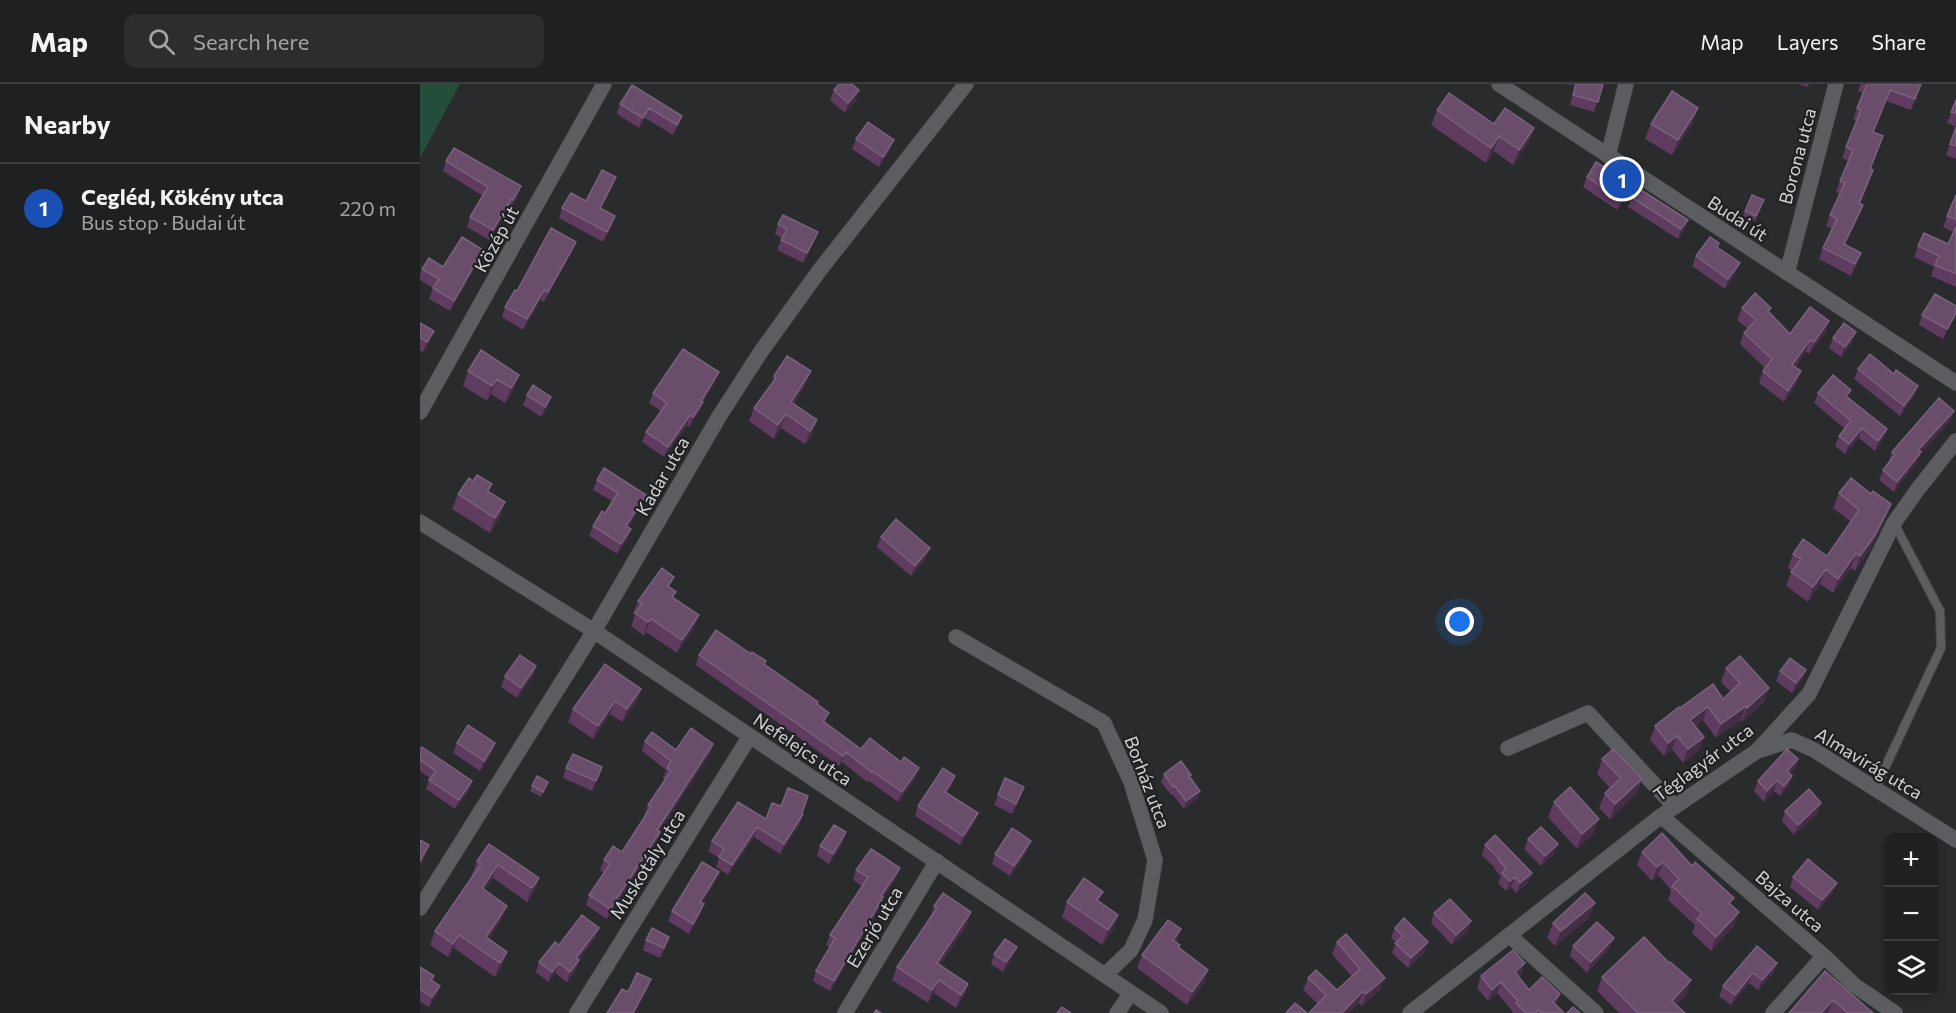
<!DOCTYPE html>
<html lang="en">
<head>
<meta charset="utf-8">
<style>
  :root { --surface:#1f2022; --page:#2c2d2f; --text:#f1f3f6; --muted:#a1a3a5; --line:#3c3e40; --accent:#eea83c }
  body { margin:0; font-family:Commissioner,sans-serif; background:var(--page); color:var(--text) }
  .controls { position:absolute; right:18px; bottom:18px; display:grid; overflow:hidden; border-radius:12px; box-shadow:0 3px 9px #0003 }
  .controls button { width:54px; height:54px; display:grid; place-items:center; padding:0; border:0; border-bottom:2px solid var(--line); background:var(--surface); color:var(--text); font:30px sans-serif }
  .you { position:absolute; left:1040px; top:538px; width:21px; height:21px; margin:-15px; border:4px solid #fff; border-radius:50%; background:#1a73e8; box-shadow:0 0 0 9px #1a73e833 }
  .badge { display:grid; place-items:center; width:39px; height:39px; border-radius:50%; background:var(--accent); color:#fff; font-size:20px; font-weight:700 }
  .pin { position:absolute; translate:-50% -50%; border:3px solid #fff; box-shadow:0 2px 6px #0006 }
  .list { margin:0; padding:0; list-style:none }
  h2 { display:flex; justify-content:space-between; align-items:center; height:78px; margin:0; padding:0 24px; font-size:26px }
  h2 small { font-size:20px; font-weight:400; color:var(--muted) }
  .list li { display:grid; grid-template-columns:39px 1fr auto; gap:18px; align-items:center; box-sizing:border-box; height:90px; padding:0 24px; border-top:2px solid var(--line) }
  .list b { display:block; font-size:22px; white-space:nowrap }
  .list p { margin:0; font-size:20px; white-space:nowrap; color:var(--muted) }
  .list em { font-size:20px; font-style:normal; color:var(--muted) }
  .icon { flex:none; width:33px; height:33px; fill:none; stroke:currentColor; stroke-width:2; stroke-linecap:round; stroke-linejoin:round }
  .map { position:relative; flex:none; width:1536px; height:929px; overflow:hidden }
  header { display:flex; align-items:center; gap:36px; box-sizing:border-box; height:84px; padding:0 30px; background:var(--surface); border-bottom:2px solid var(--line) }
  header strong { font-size:28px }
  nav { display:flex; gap:33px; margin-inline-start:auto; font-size:21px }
  .search { width:420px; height:54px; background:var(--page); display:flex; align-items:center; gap:15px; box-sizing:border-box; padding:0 21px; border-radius:12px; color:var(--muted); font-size:22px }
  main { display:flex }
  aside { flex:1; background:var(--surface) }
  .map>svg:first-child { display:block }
</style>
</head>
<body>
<header>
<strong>Map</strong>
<div class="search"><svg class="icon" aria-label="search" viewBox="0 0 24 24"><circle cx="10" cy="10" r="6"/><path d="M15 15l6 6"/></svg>Search here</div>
<nav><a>Map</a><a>Layers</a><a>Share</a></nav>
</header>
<main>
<aside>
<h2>Nearby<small></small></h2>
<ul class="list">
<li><span class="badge" style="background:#1a4fb4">1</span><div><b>Cegléd, Kökény utca</b><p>Bus stop · Budai út</p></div><em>220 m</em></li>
</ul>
</aside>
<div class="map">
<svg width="1536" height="929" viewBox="0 0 1536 929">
  <rect width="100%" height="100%" fill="#292b2d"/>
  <path fill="#254d3c" d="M0,0H40L0,74Z"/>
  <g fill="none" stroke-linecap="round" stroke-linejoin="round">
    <defs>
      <path id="lane" d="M1455,705L1521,564L1520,527L1474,439"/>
      <path id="street" d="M1188,72L1206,0
        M1367,189L1416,0
        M0,328L184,0
        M0,438L174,547L741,929
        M536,553L684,639L711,698L735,776L725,836L711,866L685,891
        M1088,664L1168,629L1255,723
        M1340,666L1372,656L1394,666L1536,756
        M1241,732L1404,872L1434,901L1475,929
        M0,824L174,547L300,331L340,269L399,187L546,0
        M1089,851L1176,929
        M157,929L330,652
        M425,929L517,777
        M697,929L711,909
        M990,929L1241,732L1337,667L1389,610L1474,439L1498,405L1536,357
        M1353,929L1404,872"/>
      <path id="secondary" d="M1079,0L1536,299"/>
    </defs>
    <use href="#lane" stroke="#48494a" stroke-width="10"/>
    <use href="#street" stroke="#48494a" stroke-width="16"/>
    <use href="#secondary" stroke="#48494a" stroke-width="16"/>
    <use href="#lane" stroke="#5b5d60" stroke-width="8"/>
    <use href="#street" stroke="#5b5d60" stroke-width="15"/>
    <use href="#secondary" stroke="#5b5d60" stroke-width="15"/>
  </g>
  <path fill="#5e3b5f" d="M1144,0H1183L1174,28L1150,21L1155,1Z
    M1379,0H1389L1388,3Z
    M1441,0H1501L1491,26L1466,17L1453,48L1449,98L1440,120L1443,121L1439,132L1425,161L1441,169L1437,180L1431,192L1399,175L1403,164L1412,145L1406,142L1410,131L1420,110L1416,108L1428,77L1422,74L1436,37L1433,35L1443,9L1438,7Z
    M212,1L258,42L253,51L225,34L219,44L197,30L200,20Z
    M414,6H439L436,16L425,29L410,16Z
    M1536,16V75L1526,71L1536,43L1527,39Z
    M1017,26L1074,40L1114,44L1108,59L1093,81L1074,67L1066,79L1011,41Z
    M1273,39L1252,71L1225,55L1231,40Z
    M436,55L470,66L459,83L432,65Z
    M26,77L98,112L89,127L87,125L69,156L47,143L50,133L63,112L23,87Z
    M1167,93L1211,100L1207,111L1197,126L1163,103Z
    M192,103L181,125L192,142L183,158L139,134L142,124L166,117Z
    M1536,111V203L1511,192L1514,183L1494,173L1498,162L1528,160L1533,148L1523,143Z
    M1211,113L1264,146L1258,155L1208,123Z
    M1342,121L1335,137L1323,132L1325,127Z
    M358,140L394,158L383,179L357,166L362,154L355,150Z
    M156,158L152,168L124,218L121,216L103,246L82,233L85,223L97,207Z
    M1299,159L1298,163L1316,189L1305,205L1272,182L1276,172Z
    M63,166L59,176L30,227L9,215L13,204L0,196V191L2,185L23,183Z
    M1536,222L1535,234L1523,255L1499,241L1502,231Z
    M1322,224H1351L1349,229L1370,250L1409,237L1405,249L1389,270L1386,267L1375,283L1381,287L1377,299L1364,318L1339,299L1343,287L1345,284L1320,260L1324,249L1328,245L1317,236Z
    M0,239L10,257L3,268L0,267Z
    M1413,254L1432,258L1421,273L1409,264Z
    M61,266L94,306L85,319L71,310L67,317L43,302L48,287Z
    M1438,285L1474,290L1498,302L1494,312L1480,332L1434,295Z
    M391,287L386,300L374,320L393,350L385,360L361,344L354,355L329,337L334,324L351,301L354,292Z
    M295,298L283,318L279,328L269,343L267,341L244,373L222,358L226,348L241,327L229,319L233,309Z
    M1398,309L1428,314L1467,345L1463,355L1455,367L1439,354L1425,370L1415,362L1419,352L1425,345L1394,319Z
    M107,311L128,323L121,333L103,321Z
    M1534,327L1530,337L1501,369L1497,378L1474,408L1459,396L1463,386L1468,378L1472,368Z
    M177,396L226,411L222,421L208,443L211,445L207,455L197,470L169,452L173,442L185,429L192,417L173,406Z
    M53,397L72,400L69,408L80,433L70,449L32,425L38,410Z
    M1419,409L1451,410L1471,420L1465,435L1450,465L1435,487L1431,484L1413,509L1400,500L1388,518L1366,502L1372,487L1368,484L1373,470L1407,472L1431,438L1413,424Z
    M461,453L506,474L491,492L457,463Z
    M250,504L254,514L274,544L257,569L226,548L224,552L211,542L215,531L213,530L218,517Z
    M279,571L344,581L409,629L405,638L441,665L496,694L478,718L449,697L447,698L422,678L419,682L276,581Z
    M116,582L113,592L97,614L81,603L85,592Z
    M1306,584L1349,604L1344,618L1322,638L1321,636L1296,654L1283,636L1275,642L1284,653L1279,666L1263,679L1252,665L1244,672L1230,656L1235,642L1260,624L1303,615L1311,608L1301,598Z
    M1360,587L1382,596L1372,609L1356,597Z
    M221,605L216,619L202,638L190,630L173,655L148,638L153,625Z
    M225,657L256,666L293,660L290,670L239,747L240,748L237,758L187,835L166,821L169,811L184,789L180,786L184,776L202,768L225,732L224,731L228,721L245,696L243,694L246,686L222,667Z
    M37,659H75L72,669L60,687L33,669Z
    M0,666L52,697L49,706L35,725L6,705L10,694L0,687Z
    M1182,675L1222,695L1216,710L1190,735L1179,724L1185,709L1190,704L1177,690Z
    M1378,675L1375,685L1370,690L1372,692L1369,702L1360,712L1354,707L1344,718L1334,707L1338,697Z
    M182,683L172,707L143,694L146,684Z
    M744,690L780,707L777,715L764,725L752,710L751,711L741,698Z
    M128,698L121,713L110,707L112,702Z
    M532,702L527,709L558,729L555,738L540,761L495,732L498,722Z
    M604,703L592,730L574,721L578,711Z
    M1134,718L1179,735L1173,750L1157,765L1128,733Z
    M361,722L382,729L380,740L360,770L334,753L308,791L296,783L299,774L288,767L292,757L346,735Z
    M1365,727L1398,729L1374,751L1362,737Z
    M1108,755L1138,760L1134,770L1121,782L1104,765Z
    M423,759L409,780L397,772L400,762Z
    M69,760L119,794L114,808L107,818L73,794L64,806L82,835L68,855L87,868L82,882L75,893L34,864L28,873L10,861L15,847L53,791H52L57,777Z
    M1065,761L1108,799L1096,809L1091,803L1086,807L1078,799L1081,792L1074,785L1075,784L1062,771Z
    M607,767L590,792L572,780L575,770Z
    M1222,768L1272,782L1311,821L1314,842L1291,867L1272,849L1275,841L1248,816L1251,806L1238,791L1232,797L1217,781Z
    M436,786L476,794L463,813L460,823L410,907L393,897L396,887L410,863L406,861L410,851L442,802L433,796Z
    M1373,793L1413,809L1398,826L1370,803Z
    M295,798L282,819L280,830L269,850L248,837L252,827Z
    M679,817L698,831L693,846L682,861L642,833L647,818Z
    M514,822L547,841L520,881L548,900L544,912L536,924L514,909L508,919L472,896L477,883L510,835Z
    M1014,829L1048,847L1032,861L1011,839Z
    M1169,834L1135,862L1127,854L1133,839Z
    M179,844L175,854L159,876L156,886L147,898L135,889L128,898L116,888L119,878L139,861Z
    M975,844L1004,868L988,884L972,869L976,858L971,854Z
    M761,845L757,858L760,861L759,864L784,899L767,921L717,884L722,871Z
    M249,853L240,874L223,866L226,856Z
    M917,858L960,906L942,922L939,919L898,920L883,906L888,894L917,906L932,893L912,870Z
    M1153,862L1190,864L1167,889L1150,872Z
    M1337,862L1357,879L1353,889L1338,906L1329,899L1311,921L1299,912L1303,902Z
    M597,863L593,873L583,888L571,880L574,870Z
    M1249,879L1271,896L1266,911L1256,921L1265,929H1199L1177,907L1182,893Z
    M0,883L12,896L20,902L16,912L9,923L0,918Z
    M1405,887L1453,929H1369Z
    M1101,891L1098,892L1109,906L1136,921L1144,929H1092L1093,928L1077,909L1068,917L1057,904L1061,892Z"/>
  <path fill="#432e46" d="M439,6L436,16L425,29L428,19Z
    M229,24L225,34L219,44L223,34Z
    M1278,24L1273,39L1252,71L1258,56Z
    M262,32L258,42L253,51L257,41Z
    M1114,44L1108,59L1093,81L1099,66Z
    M1079,52L1074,67L1066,79L1071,64Z
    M474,56L470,66L459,83L463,73Z
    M196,93L192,103L176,134L180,124Z
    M1211,100L1207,111L1197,126L1201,116Z
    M101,102L98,112L89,127L93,116Z
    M91,115L87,125L69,156L73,146Z
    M1443,121L1439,132L1420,171L1424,160Z
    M195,132L192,142L183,158L187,148Z
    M1268,136L1264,146L1258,155L1261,145Z
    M398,148L394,158L383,179L387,169Z
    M156,158L152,168L124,218L128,208Z
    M63,166L59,176L30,227L34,217Z
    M1441,169L1437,180L1431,192L1435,180Z
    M1320,179L1316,189L1305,205L1308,195Z
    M124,206L121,216L103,246L107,235Z
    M1536,229L1535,234L1523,255L1527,245Z
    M1409,237L1405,249L1389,270L1394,258Z
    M14,247L10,257L3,268L7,258Z
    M1436,248L1432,258L1421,273L1425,263Z
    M1390,256L1386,267L1367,292L1372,281Z
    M391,287L386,300L367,331L371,318Z
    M1381,287L1377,299L1364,318L1368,307Z
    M299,288L295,298L281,321L283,318L279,328L269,343L273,333L281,317Z
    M99,291L94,306L85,319L91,304Z
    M77,295L71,310L67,317L72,302Z
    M1498,302L1494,312L1480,332L1484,322Z
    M131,313L128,323L121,333L125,323Z
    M1534,327L1530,337L1501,369L1497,378L1474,408L1477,398L1498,366Z
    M366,330L361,344L354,355L358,341Z
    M270,331L267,341L244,373L248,363Z
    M397,336L393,350L385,360L390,347Z
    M1442,344L1439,354L1425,370L1429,360Z
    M1467,345L1463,355L1455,367L1458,357Z
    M226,411L222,421L202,452L206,442Z
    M85,418L80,433L70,449L75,434Z
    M1471,420L1465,435L1450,465L1435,487L1440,472Z
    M211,445L207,455L197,470L201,460Z
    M510,464L506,474L491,492L495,482Z
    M1436,469L1431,484L1413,509L1418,495Z
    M1406,485L1400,500L1388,518L1393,503Z
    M279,531L274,544L257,569L262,556Z
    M231,535L226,548L224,552L228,538Z
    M116,582L113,592L97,614L101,604Z
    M1386,586L1382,596L1372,609L1376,599Z
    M1349,604L1344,618L1322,638L1327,624Z
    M221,605L216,619L202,638L207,625Z
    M195,617L190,630L173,655L178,642Z
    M1326,622L1321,636L1296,654L1301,640Z
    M1288,623L1283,636L1265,649L1270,636Z
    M1257,652L1252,665L1244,672L1248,659Z
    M1284,653L1279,666L1263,679L1268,665Z
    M75,659L72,669L60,687L64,677Z
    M293,660L290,670L234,756L237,746Z
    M426,668L422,678L419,682L423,672Z
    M1378,675L1375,685L1363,697L1367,687Z
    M499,684L496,694L478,718L482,708Z
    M535,692L532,702L521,717L525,708Z
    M1372,692L1369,702L1360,712L1364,702Z
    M1222,695L1216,710L1190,735L1195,720Z
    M1357,696L1354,707L1344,718L1347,707Z
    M52,697L49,706L35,725L39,716Z
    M780,707L777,715L764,725L766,717Z
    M1401,719L1398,729L1374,751L1378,741Z
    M558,729L555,738L540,761L543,752Z
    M383,730L380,740L360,770L364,760Z
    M1179,735L1173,750L1157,765L1162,750Z
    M337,743L334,753L308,791L312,781Z
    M240,748L237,758L187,835L190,825Z
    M426,748L423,759L409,780L413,770Z
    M611,757L607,767L590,792L594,782Z
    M1138,760L1134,770L1121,782L1125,772Z
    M9,761L4,776L0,783V777Z
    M1243,778L1238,791L1232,797L1237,783Z
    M78,781L73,794L57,818L62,804Z
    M480,784L476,794L457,822L461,812Z
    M299,788L295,798L276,828L280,818Z
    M1112,789L1108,799L1096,809L1100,799Z
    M1095,793L1091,803L1086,807L1090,797Z
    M119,794L114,808L107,818L112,804Z
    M1417,799L1413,809L1398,826L1402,816Z
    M463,813L460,823L410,907L414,897Z
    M1175,819L1169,834L1135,862L1141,847Z
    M284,820L280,830L269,850L273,840Z
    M87,822L82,835L61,867L66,853Z
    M551,828L547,841L513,892L517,879Z
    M1319,828L1314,842L1291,867L1296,853Z
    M698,831L693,846L682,861L688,846Z
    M1051,837L1048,847L1032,861L1036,851Z
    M179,844L175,854L153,884L156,874Z
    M761,845L757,858L753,856Z
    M39,851L34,864L28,873L33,860Z
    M1194,854L1190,864L1167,889L1171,878Z
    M1008,858L1004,868L988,884L991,874Z
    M597,863L593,873L583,888L586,878Z
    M87,868L82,882L75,893L80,879Z
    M159,876L156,886L147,898L150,888Z
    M139,879L135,889L128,898L132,888Z
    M1105,879L1101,891L1091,899L1095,888Z
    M1357,879L1353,889L1338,906L1342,896Z
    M788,886L784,899L767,921L772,908Z
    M1333,889L1329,899L1311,921L1315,911Z
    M965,894L960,906L942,922L946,910Z
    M231,895L228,905L215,929H213Z
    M519,896L514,909L508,919L512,906Z
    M1271,896L1266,911L1249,929L1252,917Z
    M1081,898L1077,909L1068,917L1072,906Z
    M548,900L544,912L536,924L541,911Z
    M20,902L16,912L9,923L12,913Z
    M943,907L939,919L929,929H922Z
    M1140,910L1136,922L1133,918Z
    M1413,916L1408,929H1401Z"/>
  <path fill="#6a4c6b" stroke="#7a617c" stroke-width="1.5" d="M419,0H432L439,6L428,19L414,6Z
    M1156,0H1183L1178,18L1153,11Z
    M1447,0H1501L1495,15L1470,6L1453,48L1463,52L1450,85L1453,86L1439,119L1443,121L1424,160L1441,169L1435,180L1403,164L1417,135L1410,131L1425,99L1420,97L1433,66L1426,63L1441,26L1437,24Z
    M212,1L262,32L257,41L229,24L223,34L200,20Z
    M1252,7L1278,24L1258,56L1231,40Z
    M1029,9L1074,40L1085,24L1114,44L1099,66L1079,52L1071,64L1017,26Z
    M1536,16V30L1531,28Z
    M448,38L474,56L463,73L436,55Z
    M1536,43V62L1530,60Z
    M34,64L101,102L93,116L91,115L73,146L50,133L68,103L26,77Z
    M1176,78L1211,100L1201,116L1167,93Z
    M182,86L196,93L180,124L195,132L187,148L142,124L151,109L166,117Z
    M1218,104L1268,136L1261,145L1211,113Z
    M1332,111L1344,116L1336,132L1325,127Z
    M1536,111V136L1527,132Z
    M363,131L398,148L387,169L361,156L367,145L358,140Z
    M1536,143V190L1515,181L1519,172L1498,162L1504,149L1528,160Z
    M131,144L156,158L128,208L124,206L107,235L85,223L95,206L97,207Z
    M42,153L63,166L34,217L13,204L19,195L2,185L9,174L23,183Z
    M1290,153L1299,159L1297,163L1320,179L1308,195L1276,172Z
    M1335,209L1351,224L1348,227L1370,250L1390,223L1409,237L1394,258L1390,256L1372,281L1381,287L1368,307L1343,287L1352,275L1324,249L1336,236L1322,224Z
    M1515,210L1536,222V229L1527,245L1502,231Z
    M0,239L14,247L7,258L0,254Z
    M1424,239L1436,248L1425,263L1413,254Z
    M263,265L299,288L281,317L283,318L273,333L270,331L248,363L226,348L247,319L233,309Z
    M61,266L99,291L91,304L77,295L72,302L48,287Z
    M1450,270L1474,290L1476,286L1498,302L1484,322L1438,285Z
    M367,272L391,287L371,318L397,336L390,347L366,330L358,341L334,324L356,294L354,292Z
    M1413,291L1431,306L1426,312L1467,345L1458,357L1442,344L1429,360L1419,352L1431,337L1398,309Z
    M113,301L131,313L125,323L107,311Z
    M1519,314L1534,327L1498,366L1501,368L1477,398L1463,386L1475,371L1472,368Z
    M184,384L226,411L206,442L211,445L201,460L173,442L182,427L185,429L198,409L177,396Z
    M57,391L72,400L67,407L85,418L75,434L38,410L49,394L53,397Z
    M1431,394L1451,410L1453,407L1471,420L1455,451L1440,472L1436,469L1418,495L1406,485L1393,503L1371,488L1381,475L1373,470L1383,455L1407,472L1439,426L1419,409Z
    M476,435L510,464L495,482L461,453Z
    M242,484L254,493L248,502L256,508L252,513L279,531L262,556L231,535L228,538L215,529L222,520L218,517Z
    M296,546L331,570L332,568L346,577L344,580L398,618L397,620L409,629L403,637L441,665L450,654L481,678L484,673L499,684L482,708L452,687L451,688L426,668L423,672L279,571Z
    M100,571L116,582L101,604L85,592Z
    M1320,572L1349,604L1327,624L1326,622L1301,640L1288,623L1270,636L1284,653L1268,665L1257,652L1248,659L1235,642L1259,623L1260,624L1293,600L1303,615L1320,599L1306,584Z
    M1370,574L1386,586L1376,599L1360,587Z
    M185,580L221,605L207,625L195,617L178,642L153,625Z
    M48,641L75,659L64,677L37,659Z
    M271,644L293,660L237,746L240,748L190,825L169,811L190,780L184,776L193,762L202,768L231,723L228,721L251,687L247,684L251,677L225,657L232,648L256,666Z
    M2,663L52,697L39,716L9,696L16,687L0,676V666Z
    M1193,665L1222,695L1195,720L1185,709L1201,694L1182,675Z
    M1367,665L1378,675L1367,687L1372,692L1364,702L1357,696L1347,707L1338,697Z
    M153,670L182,683L176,697L146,684Z
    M761,677L771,691L769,692L780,707L766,717L755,702L753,703L744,690Z
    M523,684L535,692L525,708L558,729L543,752L498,722Z
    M117,692L128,698L123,708L112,702Z
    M585,694L604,703L596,720L578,711Z
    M1150,703L1179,735L1162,750L1134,718Z
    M368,704L388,712L382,729L383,730L364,760L337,743L312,781L299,773L304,765L292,757L318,718L346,735L352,719L361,722Z
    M1389,705L1401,719L1378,741L1365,727Z
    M414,741L426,748L413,770L400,762Z
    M1121,743L1138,760L1125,772L1108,755Z
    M592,744L611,757L594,782L575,770Z
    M1242,749L1272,782L1275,778L1314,814L1309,819L1319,828L1296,853L1277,835L1282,830L1252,802L1259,795L1243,778L1237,783L1222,768Z
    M1075,751L1112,789L1100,799L1095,793L1090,797L1082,789L1086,785L1078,775L1079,774L1065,761Z
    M0,756L9,761L0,777Z
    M69,760L119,794L112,804L78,781L62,804L87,822L66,853L87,868L80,879L39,851L33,860L15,847L61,780L57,777Z
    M451,765L480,784L461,812L463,813L414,897L396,887L415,854L410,851L448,793L436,786Z
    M1388,775L1417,799L1402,816L1373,793Z
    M282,778L299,788L280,818L284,820L273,840L252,827Z
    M664,794L683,808L677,816L698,831L688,846L647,818Z
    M523,809L551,828L517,879L548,900L541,911L519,896L512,906L477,883L517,824L514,822Z
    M1165,809L1175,819L1141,847L1133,839Z
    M1030,815L1051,837L1036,851L1014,829Z
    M162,831L179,844L156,874L159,876L150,888L139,879L132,888L119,878L135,858L139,861Z
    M984,834L1008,858L991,874L975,859L983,852L975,844Z
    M748,836L761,845L753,856L760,861L758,863L788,886L772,908L722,871Z
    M1177,838L1194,854L1171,878L1153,862Z
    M232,844L249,853L244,864L226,856Z
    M926,850L965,894L946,910L943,907L922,929H889L906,911L888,894L896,886L917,906L940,885L917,858Z
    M1224,853L1249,879L1250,878L1271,896L1252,917L1265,929H1218L1182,893Z
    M585,855L597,863L586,878L574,870Z
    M1337,862L1357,879L1342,896L1333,889L1315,911L1303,902Z
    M1093,866L1105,879L1095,888L1109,906L1122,893L1140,910L1133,918L1144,929H1122L1118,926L1115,929H1106L1096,919L1098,917L1081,898L1072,906L1061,892Z
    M0,883L14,892L11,896L20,902L12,913L0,905Z
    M1405,887L1453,929H1428L1413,916L1401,929H1369Z
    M217,889L231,895L213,929H187L202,905L208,908Z
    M875,919L887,929H866Z
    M642,923L651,929H637Z
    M1153,923L1160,929H1147Z
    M456,926L461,929H454Z"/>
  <g text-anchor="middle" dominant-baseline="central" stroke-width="4.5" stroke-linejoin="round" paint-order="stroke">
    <g font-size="18" fill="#d2d3d4" stroke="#202123">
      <text transform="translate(1377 72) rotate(-75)">Borona utca</text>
      <text transform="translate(1318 134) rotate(33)">Budai út</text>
      <text transform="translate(76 155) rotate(-61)">Közép út</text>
      <text transform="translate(242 392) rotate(-60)">Kadar utca</text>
      <text transform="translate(383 665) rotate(34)">Nefelejcs utca</text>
      <text transform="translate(1283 678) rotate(-36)">Téglagyár utca</text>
      <text transform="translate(1449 679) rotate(31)">Almavirág utca</text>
      <text transform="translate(728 698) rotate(69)">Borház utca</text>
      <text transform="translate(227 780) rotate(-58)">Muskotály utca</text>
      <text transform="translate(1370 817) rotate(41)">Bajza utca</text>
      <text transform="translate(454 843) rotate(-59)">Ezerjó utca</text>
    </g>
  </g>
</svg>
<div class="controls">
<button>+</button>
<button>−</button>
<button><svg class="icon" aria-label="layers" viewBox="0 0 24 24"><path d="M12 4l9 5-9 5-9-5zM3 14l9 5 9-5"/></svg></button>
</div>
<div class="you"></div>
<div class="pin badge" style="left:1202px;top:95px;background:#1a4fb4">1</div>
</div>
</main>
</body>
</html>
